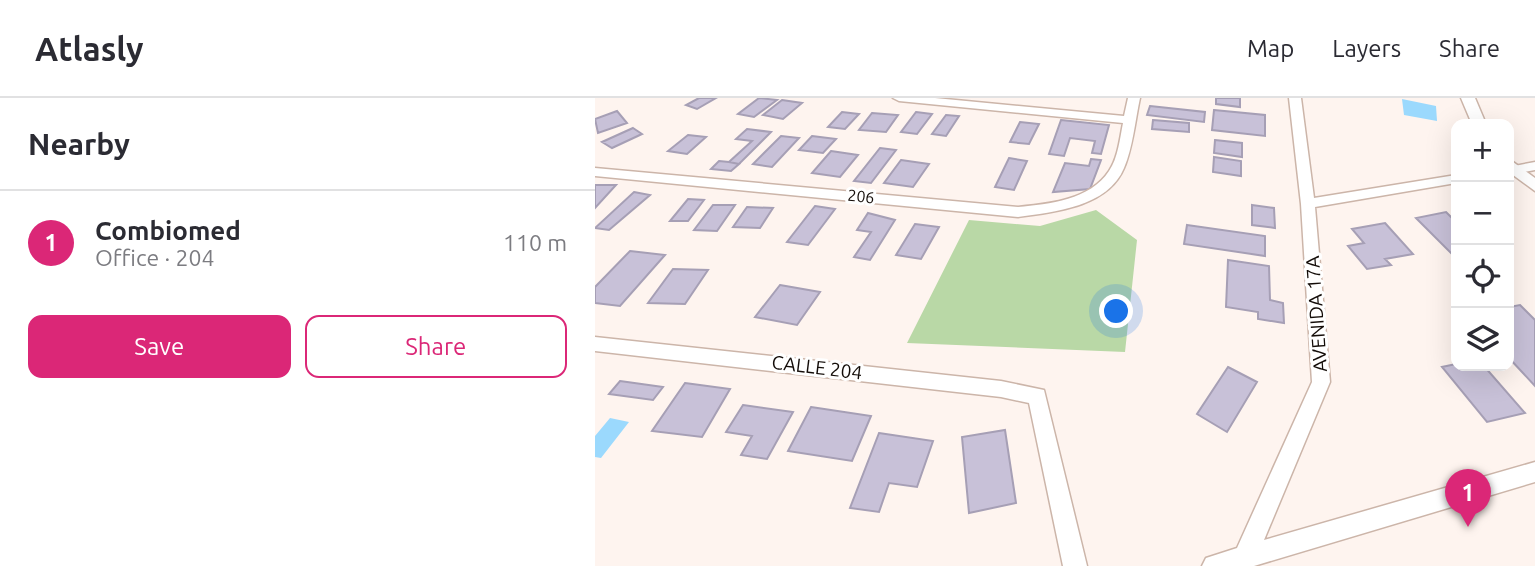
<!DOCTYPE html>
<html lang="en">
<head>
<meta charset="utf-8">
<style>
  :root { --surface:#fff; --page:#f2f2f3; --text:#2b2b33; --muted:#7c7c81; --line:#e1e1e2; --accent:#db2777 }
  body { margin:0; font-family:Ubuntu,sans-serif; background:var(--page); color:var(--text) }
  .controls { position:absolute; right:21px; top:21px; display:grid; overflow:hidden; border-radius:14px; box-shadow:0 7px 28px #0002 }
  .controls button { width:63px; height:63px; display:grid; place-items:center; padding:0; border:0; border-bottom:2px solid var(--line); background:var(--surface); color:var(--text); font:35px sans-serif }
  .you { position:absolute; left:522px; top:214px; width:24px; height:24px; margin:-18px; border:5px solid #fff; border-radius:50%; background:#1a73e8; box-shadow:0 0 0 10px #1a73e833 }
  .badge { display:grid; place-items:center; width:46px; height:46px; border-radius:50%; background:var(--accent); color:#fff; font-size:23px; font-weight:700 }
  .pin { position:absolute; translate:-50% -58px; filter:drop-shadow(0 2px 4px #0008) }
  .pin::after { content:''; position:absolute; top:37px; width:24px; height:21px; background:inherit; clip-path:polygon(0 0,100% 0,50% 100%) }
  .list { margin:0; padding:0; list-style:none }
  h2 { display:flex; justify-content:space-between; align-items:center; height:91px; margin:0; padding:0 28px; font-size:30px }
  h2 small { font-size:23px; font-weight:400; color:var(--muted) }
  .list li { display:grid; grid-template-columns:46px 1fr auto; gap:21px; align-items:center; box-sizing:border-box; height:105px; padding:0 28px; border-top:2px solid var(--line) }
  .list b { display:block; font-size:26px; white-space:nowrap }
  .list p { margin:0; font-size:23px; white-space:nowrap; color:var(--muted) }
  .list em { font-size:23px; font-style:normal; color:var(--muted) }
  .actions { display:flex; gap:14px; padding:21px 28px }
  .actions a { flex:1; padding:16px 0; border:2px solid var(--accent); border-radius:14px; text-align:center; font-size:24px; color:var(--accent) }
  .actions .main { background:var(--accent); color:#fff }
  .icon { flex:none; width:38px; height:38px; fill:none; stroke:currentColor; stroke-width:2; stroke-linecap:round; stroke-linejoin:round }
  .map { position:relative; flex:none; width:940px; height:468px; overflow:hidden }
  header { display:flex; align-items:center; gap:42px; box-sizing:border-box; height:98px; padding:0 35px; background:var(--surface); border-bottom:2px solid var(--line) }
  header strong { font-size:33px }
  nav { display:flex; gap:38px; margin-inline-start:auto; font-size:24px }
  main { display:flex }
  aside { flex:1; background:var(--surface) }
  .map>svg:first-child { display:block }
</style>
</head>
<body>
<header>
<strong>Atlasly</strong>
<nav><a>Map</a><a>Layers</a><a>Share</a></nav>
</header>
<main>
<aside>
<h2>Nearby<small></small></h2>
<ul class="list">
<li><span class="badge">1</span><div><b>Combiomed</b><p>Office · 204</p></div><em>110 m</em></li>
</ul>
<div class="actions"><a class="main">Save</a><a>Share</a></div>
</aside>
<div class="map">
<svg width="940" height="468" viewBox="0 0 940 468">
  <rect width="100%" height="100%" fill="#fef4ef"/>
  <path fill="#b9d8a6" d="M501,112L542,142L530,254L312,245L374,122L445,128Z"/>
  <path fill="#9bd9fd" d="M807,1L841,8L842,23L809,17Z
    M15,320L34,324L6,360L0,359V338Z"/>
  <path fill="#c8c1d8" stroke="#a69fb5" stroke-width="2" d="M104,0H121L102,11L91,7Z
    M164,0L182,2L159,19L143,16Z
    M621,0H645V9L621,6Z
    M187,2L207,5L188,21L168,17Z
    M555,8L610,14L609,24L552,17Z
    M619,12L670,17V38L617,32Z
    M22,13L32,25L3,35L0,21Z
    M247,14L264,16L250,31L233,29Z
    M321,14L337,16L322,36L306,34Z
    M277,15L303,17L291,34L264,32Z
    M351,17L364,18L351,38L337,36Z
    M466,22L514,27L506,56L497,55L500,43L475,40L469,58L454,56Z
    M558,22L594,25V34L557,31Z
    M425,24L444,26L434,46L415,44Z
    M38,30L47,36L17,50L7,44Z
    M152,31L176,34L144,66L134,64L157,43L141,41Z
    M93,37L111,39L92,56L73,53Z
    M186,38L204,40L177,69L158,66Z
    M217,38L241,41L228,55L204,52Z
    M620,42L647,45V59L619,55Z
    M285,50L301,52L276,85L259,83Z
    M236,53L263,57L245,79L217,75Z
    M619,59L646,63V78L618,74Z
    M414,60L432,63L419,92L400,89Z
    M496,61L506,62L495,91L458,94L470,65L494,68Z
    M306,62L334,66L318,89L289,85Z
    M124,63L134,64L144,66L136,73L116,71Z
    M0,87H21L0,110Z
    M39,94L55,97L14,132L0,130Z
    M93,101L109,102L93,123H75Z
    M118,107H140L122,133L99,132Z
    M657,107L679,110L680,130L657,127Z
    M220,108L240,111L213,147L192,144Z
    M152,109L178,110L165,130L138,129Z
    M851,114L861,124V160L821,120Z
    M273,115L300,122L275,162L259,159L276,134L262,132Z
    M790,125L818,156L790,161L796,167L772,171L753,148L769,145L757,131Z
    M320,126L344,129L326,161L301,157Z
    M592,127L670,138V158L589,146Z
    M35,153L70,157L25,208L0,205V189Z
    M633,162L674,168L675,202L688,205L689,225L663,221V214L631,209Z
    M78,171L113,172L90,206L53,205Z
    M185,187L225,194L202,227L160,219Z
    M925,207L940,222V288L914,260V209Z
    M861,266L889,268L930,315L892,324L847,269Z
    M633,269L662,284L632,334L602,316Z
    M25,283L68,289L58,302L14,296Z
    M90,285L135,291L107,339L57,333Z
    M148,307L198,314L172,361L146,357L157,338L131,334Z
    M216,309L276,318L257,363L193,353Z
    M410,332L421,405L374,415L367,339Z
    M284,335L338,343L322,389L294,385L284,414L255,410Z"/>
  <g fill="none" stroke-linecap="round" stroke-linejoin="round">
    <defs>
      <path id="minor" d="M298,0H340L529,18L533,0H545C540,23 538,49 529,70C513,109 459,114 423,119L0,78V70L423,109C454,106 495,102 514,73C523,60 525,40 528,25L304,3Z
        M694,0H706L719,100L861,77V85L720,109L735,284L669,442L940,364V384L659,468H607L611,460L642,450L717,284L706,106Z
        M940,64V72L914,77V69Z
        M0,239L406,283L449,292L492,468H468L434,305L406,299L0,253Z"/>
      <path id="tertiary" d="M866,0H880L891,26H877Z
        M914,61L940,80V93L914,74Z"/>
    </defs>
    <use href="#minor" stroke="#ccb5a9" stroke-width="3"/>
    <use href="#tertiary" stroke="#ccb5a9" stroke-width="3"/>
    <use href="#minor" fill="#fff" fill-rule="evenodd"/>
    <use href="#tertiary" fill="#fff" fill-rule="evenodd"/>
  </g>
  <g text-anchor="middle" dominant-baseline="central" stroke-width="6" stroke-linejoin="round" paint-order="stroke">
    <g font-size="16" fill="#130c08" stroke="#fff">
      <text transform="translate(266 98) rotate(6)">206</text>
    </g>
    <g font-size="19" fill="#130c08" stroke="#fff">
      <text transform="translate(721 216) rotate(-94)">AVENIDA 17A</text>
      <text transform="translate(222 269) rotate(7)">CALLE 204</text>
    </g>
  </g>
</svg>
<div class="controls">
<button>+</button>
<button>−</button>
<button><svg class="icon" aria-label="locate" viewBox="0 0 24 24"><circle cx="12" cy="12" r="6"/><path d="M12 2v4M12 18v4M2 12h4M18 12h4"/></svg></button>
<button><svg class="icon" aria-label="layers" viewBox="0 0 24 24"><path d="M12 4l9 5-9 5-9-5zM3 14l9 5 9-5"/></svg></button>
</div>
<div class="you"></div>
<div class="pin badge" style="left:873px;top:429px">1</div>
</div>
</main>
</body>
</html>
